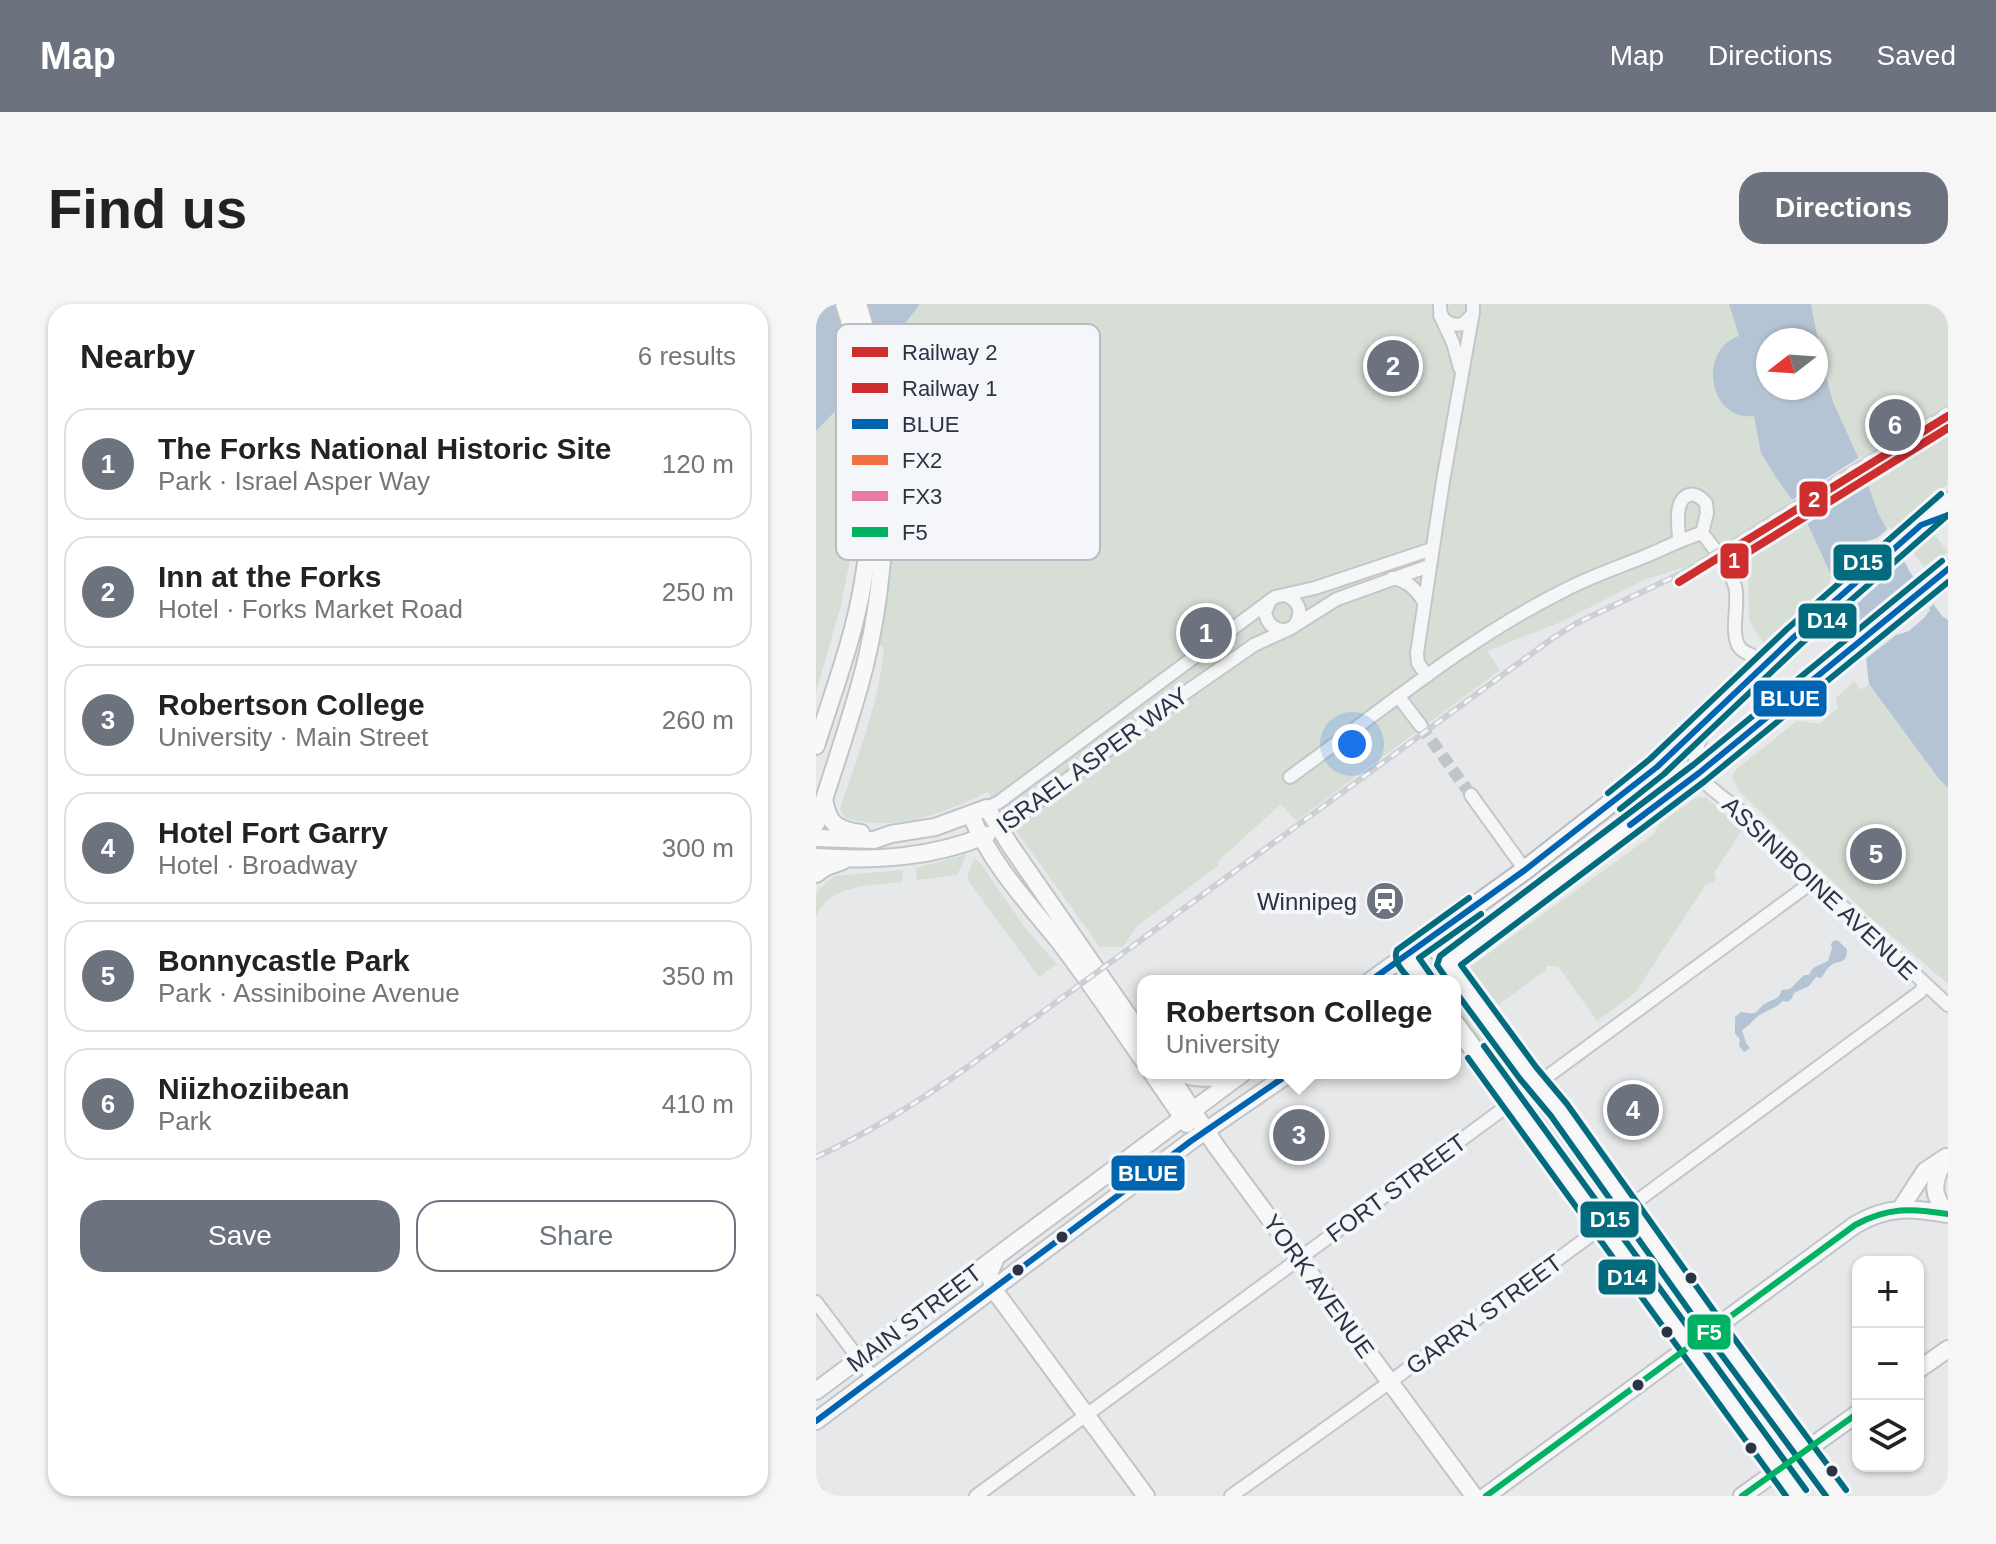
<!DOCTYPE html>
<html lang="en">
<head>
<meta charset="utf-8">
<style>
  :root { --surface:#fff; --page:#f6f6f6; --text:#222; --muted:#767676; --line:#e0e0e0; --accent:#6c737f }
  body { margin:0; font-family:Arial,sans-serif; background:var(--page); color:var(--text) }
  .controls { position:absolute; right:24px; bottom:24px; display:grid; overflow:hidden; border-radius:16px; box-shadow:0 2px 6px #0004 }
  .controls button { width:72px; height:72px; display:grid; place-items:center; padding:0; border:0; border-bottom:2px solid var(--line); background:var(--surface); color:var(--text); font:40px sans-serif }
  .compass { position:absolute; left:940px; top:24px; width:72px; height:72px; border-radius:50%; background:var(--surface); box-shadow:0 2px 6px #0004; rotate:253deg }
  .you { position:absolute; left:536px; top:440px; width:28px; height:28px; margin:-20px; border:6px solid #fff; border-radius:50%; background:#1a73e8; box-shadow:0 0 0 12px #1a73e833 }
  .badge { display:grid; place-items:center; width:52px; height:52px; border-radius:50%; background:var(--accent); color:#fff; font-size:26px; font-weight:700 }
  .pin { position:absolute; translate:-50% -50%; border:4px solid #fff; box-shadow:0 2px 8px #0006 }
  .popup { position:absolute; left:321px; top:671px; width:324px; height:104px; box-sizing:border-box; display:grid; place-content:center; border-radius:16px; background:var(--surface); filter:drop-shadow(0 2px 6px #0005); font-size:26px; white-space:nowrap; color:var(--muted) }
  .popup b { font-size:30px; color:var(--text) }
  .popup::after { content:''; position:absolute; left:50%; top:100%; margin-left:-16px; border:16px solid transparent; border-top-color:var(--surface) }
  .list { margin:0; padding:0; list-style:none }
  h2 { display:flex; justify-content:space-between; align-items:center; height:104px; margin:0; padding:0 32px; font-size:34px }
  h2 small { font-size:26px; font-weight:400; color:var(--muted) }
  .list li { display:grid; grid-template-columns:52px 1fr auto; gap:24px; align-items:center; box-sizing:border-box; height:112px; margin:0 16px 16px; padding:0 16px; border:2px solid var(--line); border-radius:24px }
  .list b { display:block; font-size:30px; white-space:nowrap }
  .list p { margin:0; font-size:26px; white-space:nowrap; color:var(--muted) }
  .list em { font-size:26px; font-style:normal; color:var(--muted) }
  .actions { display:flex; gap:16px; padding:24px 32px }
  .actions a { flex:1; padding:18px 0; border:2px solid var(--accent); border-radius:24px; text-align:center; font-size:28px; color:var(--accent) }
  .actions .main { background:var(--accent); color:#fff }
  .icon { flex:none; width:44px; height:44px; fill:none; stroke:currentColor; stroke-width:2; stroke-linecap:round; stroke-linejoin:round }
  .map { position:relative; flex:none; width:1132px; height:1192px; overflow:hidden; border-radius:24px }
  header { display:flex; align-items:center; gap:48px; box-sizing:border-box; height:112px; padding:0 40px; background:var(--accent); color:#fff }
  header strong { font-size:38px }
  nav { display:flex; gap:44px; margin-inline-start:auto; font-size:28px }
  .intro { display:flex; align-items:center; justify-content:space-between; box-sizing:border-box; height:192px; padding:0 48px }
  h1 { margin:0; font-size:56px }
  .button { padding:20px 36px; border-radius:24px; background:var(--accent); color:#fff; font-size:28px; font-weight:700 }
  main { display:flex; gap:48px; padding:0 48px }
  aside { flex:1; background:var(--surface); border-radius:24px; box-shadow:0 2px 6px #0004 }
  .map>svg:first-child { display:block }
</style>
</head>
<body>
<header>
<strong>Map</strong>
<nav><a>Map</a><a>Directions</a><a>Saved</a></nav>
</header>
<div class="intro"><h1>Find us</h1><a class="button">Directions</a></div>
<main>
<aside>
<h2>Nearby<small>6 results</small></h2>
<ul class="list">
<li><span class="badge">1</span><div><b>The Forks National Historic Site</b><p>Park · Israel Asper Way</p></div><em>120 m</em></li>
<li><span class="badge">2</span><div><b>Inn at the Forks</b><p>Hotel · Forks Market Road</p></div><em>250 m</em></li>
<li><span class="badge">3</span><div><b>Robertson College</b><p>University · Main Street</p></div><em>260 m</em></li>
<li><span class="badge">4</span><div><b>Hotel Fort Garry</b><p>Hotel · Broadway</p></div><em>300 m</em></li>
<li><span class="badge">5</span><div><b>Bonnycastle Park</b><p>Park · Assiniboine Avenue</p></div><em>350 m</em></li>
<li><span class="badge">6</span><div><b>Niizhoziibean</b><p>Park</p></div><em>410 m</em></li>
</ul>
<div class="actions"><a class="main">Save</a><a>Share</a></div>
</aside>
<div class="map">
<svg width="1132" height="1192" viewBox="0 0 1132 1192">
  <rect width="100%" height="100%" fill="#e6e8ea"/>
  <path fill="#d6ded6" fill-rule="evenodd" d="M104,0H1132V180L949,342L933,316L932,257L919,233L869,263L828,276L745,318L671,347L684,366L480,517L465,500L401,558L403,561L321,622L307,643H284L172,488C137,505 100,520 61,519C50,519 39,516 29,514L24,505C41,452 64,399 68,343L62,341C80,241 84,153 66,52ZM952,36H1000V84H952Z
    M37,89L44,155L43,212L25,301L0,388V127Z
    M1117,229L1132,248L1110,266L1096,247Z
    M1038,377L1045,386L1053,380L1123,475L1132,484V680L1053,612L924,488L916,475L918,468L923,463L981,417L1003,420L1022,404L1020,394Z
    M881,493L891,494L926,526L898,569L900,574L898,578L890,580L819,689L781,717L742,662H730V666L682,701L654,663L838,530L844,519Z
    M151,550L141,571L101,576L100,564Z
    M158,554L165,560L209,624L241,660L223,673L151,575Z
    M87,566L86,578C55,582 16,579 0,612V590L4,584L18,572Z
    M639,687L703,774L694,781L639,706Z
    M725,796L797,894L784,904L712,805Z
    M814,917L885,1014L872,1024L801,927Z
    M902,1041L974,1139L962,1148L890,1050Z"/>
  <path fill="#b4c4d5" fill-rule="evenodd" d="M0,0H104L37,89L0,127Z
    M913,0H995L1007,62L1017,98L1042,153L1062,209L1094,268L1126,312L1132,316V484L1123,475L1053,380L1049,345L988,212L961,175L945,149L938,112C894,118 880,47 923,32ZM952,36H1000V84H952Z
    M1021,636L1031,645C1031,663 1021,654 1012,664C1009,667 1008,671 1005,674L1000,673L993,682L978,689L976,694L972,698L967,697C959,705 951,706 942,712C936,717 933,722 926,726L930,739L934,744L928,748L923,742L924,736L919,729V713L925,708C946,712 937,706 952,698C956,696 960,695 963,692L966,686L974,685L988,671H993L997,664L1012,657L1016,644L1015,640L1017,637Z"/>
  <path fill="#e6e8ea" d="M1046,152L1052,167L982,210L973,198Z
    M1074,223L1090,253L1075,269L1029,311L1013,276L1029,262L1035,249L1049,238L1061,234Z
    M1102,273L1120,298L1113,304L1114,306L1108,314L1093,327L1080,331L1046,358L1045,347L1036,327Z"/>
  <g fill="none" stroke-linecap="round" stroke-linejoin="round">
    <path stroke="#c1c4c9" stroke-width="12" stroke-dasharray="12 6" stroke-linecap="butt" d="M605,422L655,491"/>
    <defs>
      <path id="minor" d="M624,0C623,15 632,23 647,20L656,11
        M624,11L637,39L644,64
        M886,229C898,244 913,263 919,282C924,300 913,330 924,344C930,351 944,354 952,358
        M863,236C863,224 857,196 873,191C880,189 885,194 890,199L891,209L886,229
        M576,274C592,277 599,284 608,298
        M468,291C483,295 488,309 478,322
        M454,297L449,308C451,320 458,327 471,326
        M611,372L602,359L601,349L627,177L657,8V0
        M582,392L605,422
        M889,420C886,432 879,446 879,458C879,476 908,494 921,504L1132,701
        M474,473C564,408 651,334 751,285C776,272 803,263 830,252C849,244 866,235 886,229
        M655,491L709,566
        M171,504L183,498L459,293L499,284L616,245
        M183,526L363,393L438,341L475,324L521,295L613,262
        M0,998L58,1075
        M0,1188L3,1192
        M160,1192L999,576
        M415,1192C647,1027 875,857 1104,688L1109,680"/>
      <path id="major" d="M0,442C17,388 38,334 47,278C63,187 58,88 28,0
        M8,495C12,520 21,526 45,529
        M155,511C174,558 210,597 242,636C272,675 299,716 327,756
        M0,520C15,473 31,427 44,380C58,331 65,280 68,229C72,151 67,75 42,0
        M0,534L58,536L75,530L119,523L171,504L194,541L327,733
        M0,553C59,557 116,554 171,531
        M0,570L10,563L27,557
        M554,677L589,652
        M606,677L631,659
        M336,769L371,820
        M352,769L400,842L658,1192
        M365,769C382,777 404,773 423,772
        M1129,855C1118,876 1113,890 1132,909
        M1085,904L1109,867L1130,853
        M180,954L173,970L178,986L330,1192
        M1102,1066L1132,1045
        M0,1087L427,769
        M0,1117L375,837L474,769
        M670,1192L1039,921C1073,901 1094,904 1132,910
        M926,1192L1042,1109"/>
      <path id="highway" d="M614,635L712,769L743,806L890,1013L1022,1192
        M631,659L883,469L1132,265
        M607,677L589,652L709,566L841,463L978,333L1132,198
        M639,720C755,876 866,1036 982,1192"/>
    </defs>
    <use href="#minor" stroke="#c4c6c8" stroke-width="16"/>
    <use href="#major" stroke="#c2c5c8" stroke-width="20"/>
    <use href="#highway" stroke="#b8bbbf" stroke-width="22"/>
    <use href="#minor" stroke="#f5f6f7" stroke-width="12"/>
    <use href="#major" stroke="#f8f8f8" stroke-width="16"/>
    <use href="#highway" stroke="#f8f8f8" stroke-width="18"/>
    <defs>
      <path id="rail" d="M0,853C55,828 104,797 153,762L737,334L761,319L868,268L1132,104"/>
    </defs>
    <use href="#rail" stroke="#cecfd2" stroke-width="6"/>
    <use href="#rail" stroke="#f4f6f9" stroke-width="3" stroke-dasharray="9" stroke-linecap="butt"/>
    <defs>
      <path id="bus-1" d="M814,521L883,469L1132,265
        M554,677L709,566L841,463L978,333L1105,221L1132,211
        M0,1117L375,837L474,769"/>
      <path id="bus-2" d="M804,505L848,470L985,340L1132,211
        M615,671L603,654L665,610
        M652,754L970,1192
        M1030,1186L898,1007L751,800L720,763L645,661L889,477L1132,278"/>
      <path id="bus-3" d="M792,489L834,455L971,325L1125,190
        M595,677C588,668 576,658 581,646L653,594
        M632,677L621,661L624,652L877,461L1126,257
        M639,687L704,775L735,812L882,1019L1010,1192
        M668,742L990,1186"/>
      <path id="bus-4" d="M670,1192L1039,921C1072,903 1096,904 1132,910
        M926,1192L1042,1109"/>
    </defs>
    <use href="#bus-1" stroke="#f4f6f9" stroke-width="12"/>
    <use href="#bus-2" stroke="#f4f6f9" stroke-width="12"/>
    <use href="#bus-3" stroke="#f4f6f9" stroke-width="12"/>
    <use href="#bus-4" stroke="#f4f6f9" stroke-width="12"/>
    <use href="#bus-1" stroke="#0064b1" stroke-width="6"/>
    <use href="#bus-2" stroke="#026c7e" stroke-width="6"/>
    <use href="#bus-3" stroke="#026c7e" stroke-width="6"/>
    <use href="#bus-4" stroke="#00b262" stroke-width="6"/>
    <defs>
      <path id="rail-1" d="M863,278L1132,112"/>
      <path id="rail-2" d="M908,263L1132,124"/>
    </defs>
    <use href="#rail-1" stroke="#f4f6f9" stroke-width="14"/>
    <use href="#rail-2" stroke="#f4f6f9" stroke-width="14"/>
    <use href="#rail-1" stroke="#cf2e2f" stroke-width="8"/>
    <use href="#rail-2" stroke="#cf2e2f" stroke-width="8"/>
  </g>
  <defs>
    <symbol id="station-disc" viewBox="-11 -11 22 22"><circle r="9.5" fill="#6c737f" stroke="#f4f6f9"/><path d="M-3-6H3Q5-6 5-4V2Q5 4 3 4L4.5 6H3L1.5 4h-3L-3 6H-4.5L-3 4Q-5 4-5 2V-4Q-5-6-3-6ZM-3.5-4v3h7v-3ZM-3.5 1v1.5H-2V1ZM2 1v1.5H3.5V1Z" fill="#fff"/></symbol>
  </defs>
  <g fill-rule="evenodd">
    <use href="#station-disc" x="547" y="575" width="44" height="44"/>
  </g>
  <g fill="#2b3445" stroke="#f4f6f9" stroke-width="3">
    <circle cx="246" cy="933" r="7"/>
    <circle cx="202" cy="966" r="7"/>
    <circle cx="875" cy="974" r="7"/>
    <circle cx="851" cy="1028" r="7"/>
    <circle cx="822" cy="1081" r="7"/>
    <circle cx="935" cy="1144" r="7"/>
    <circle cx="1016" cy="1167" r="7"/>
  </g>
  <g text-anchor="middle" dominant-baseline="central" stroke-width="8" stroke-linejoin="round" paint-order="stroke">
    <g font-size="24" fill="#2b3445" stroke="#f4f6f9">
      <text transform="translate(276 456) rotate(-36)">ISRAEL ASPER WAY</text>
      <text transform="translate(1004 584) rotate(43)">ASSINIBOINE AVENUE</text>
      <text transform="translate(580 884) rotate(-36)">FORT STREET</text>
      <text transform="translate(503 982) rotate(54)">YORK AVENUE</text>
      <text transform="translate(668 1010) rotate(-36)">GARRY STREET</text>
      <text transform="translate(98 1014) rotate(-37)">MAIN STREET</text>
    </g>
    <g font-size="24" fill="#2b3445" stroke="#f4f6f9" text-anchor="end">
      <text x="541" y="597">Winnipeg</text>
    </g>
  </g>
  <rect x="20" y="20" width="264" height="236" rx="12" fill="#f4f6f9" stroke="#b8bcc3" stroke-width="2"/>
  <rect x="36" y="43" width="36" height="10" fill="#cf2e2f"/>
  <rect x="36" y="79" width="36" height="10" fill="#cf2e2f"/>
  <rect x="36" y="115" width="36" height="10" fill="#0064b1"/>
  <rect x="36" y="151" width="36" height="10" fill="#f37043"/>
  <rect x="36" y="187" width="36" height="10" fill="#e87aa1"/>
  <rect x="36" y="223" width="36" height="10" fill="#00b262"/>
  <g font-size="22" fill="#2b3445">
    <text x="86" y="56">Railway 2</text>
    <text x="86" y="92">Railway 1</text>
    <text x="86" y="128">BLUE</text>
    <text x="86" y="164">FX2</text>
    <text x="86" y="200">FX3</text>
    <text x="86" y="236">F5</text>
  </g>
  <g stroke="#f4f6f9" stroke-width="3">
    <rect x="982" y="176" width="31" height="38" rx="8" fill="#cf2e2f"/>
    <rect x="903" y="238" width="31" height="38" rx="8" fill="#cf2e2f"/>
    <rect x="1016" y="239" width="61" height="39" rx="8" fill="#026c7e"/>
    <rect x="981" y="298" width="61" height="38" rx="8" fill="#026c7e"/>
    <rect x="936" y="375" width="76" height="39" rx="8" fill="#0064b1"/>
    <rect x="294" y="850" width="76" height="38" rx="8" fill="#0064b1"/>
    <rect x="763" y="896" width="61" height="39" rx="8" fill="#026c7e"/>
    <rect x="781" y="954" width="60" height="38" rx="8" fill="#026c7e"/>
    <rect x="870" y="1009" width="46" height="38" rx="8" fill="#00b262"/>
  </g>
  <g font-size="22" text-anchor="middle" font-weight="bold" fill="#fff">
    <text x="998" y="203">2</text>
    <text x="918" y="264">1</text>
    <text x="1047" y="266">D15</text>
    <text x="1011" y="324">D14</text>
    <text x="974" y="402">BLUE</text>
    <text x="332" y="877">BLUE</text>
    <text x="794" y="923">D15</text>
    <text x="811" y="981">D14</text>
    <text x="893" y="1036">F5</text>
  </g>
</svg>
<div class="controls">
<button>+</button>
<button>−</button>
<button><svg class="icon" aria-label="layers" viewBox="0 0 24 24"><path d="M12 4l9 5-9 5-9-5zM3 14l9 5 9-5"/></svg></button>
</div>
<svg class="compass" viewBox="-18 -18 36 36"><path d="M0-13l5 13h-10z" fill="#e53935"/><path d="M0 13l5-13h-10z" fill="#767676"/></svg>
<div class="you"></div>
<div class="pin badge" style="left:390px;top:329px">1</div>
<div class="pin badge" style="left:577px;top:62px">2</div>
<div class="pin badge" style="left:483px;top:831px">3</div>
<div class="popup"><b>Robertson College</b>University</div>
<div class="pin badge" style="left:817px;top:806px">4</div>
<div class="pin badge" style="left:1060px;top:550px">5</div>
<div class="pin badge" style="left:1079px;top:121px">6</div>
</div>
</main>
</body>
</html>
